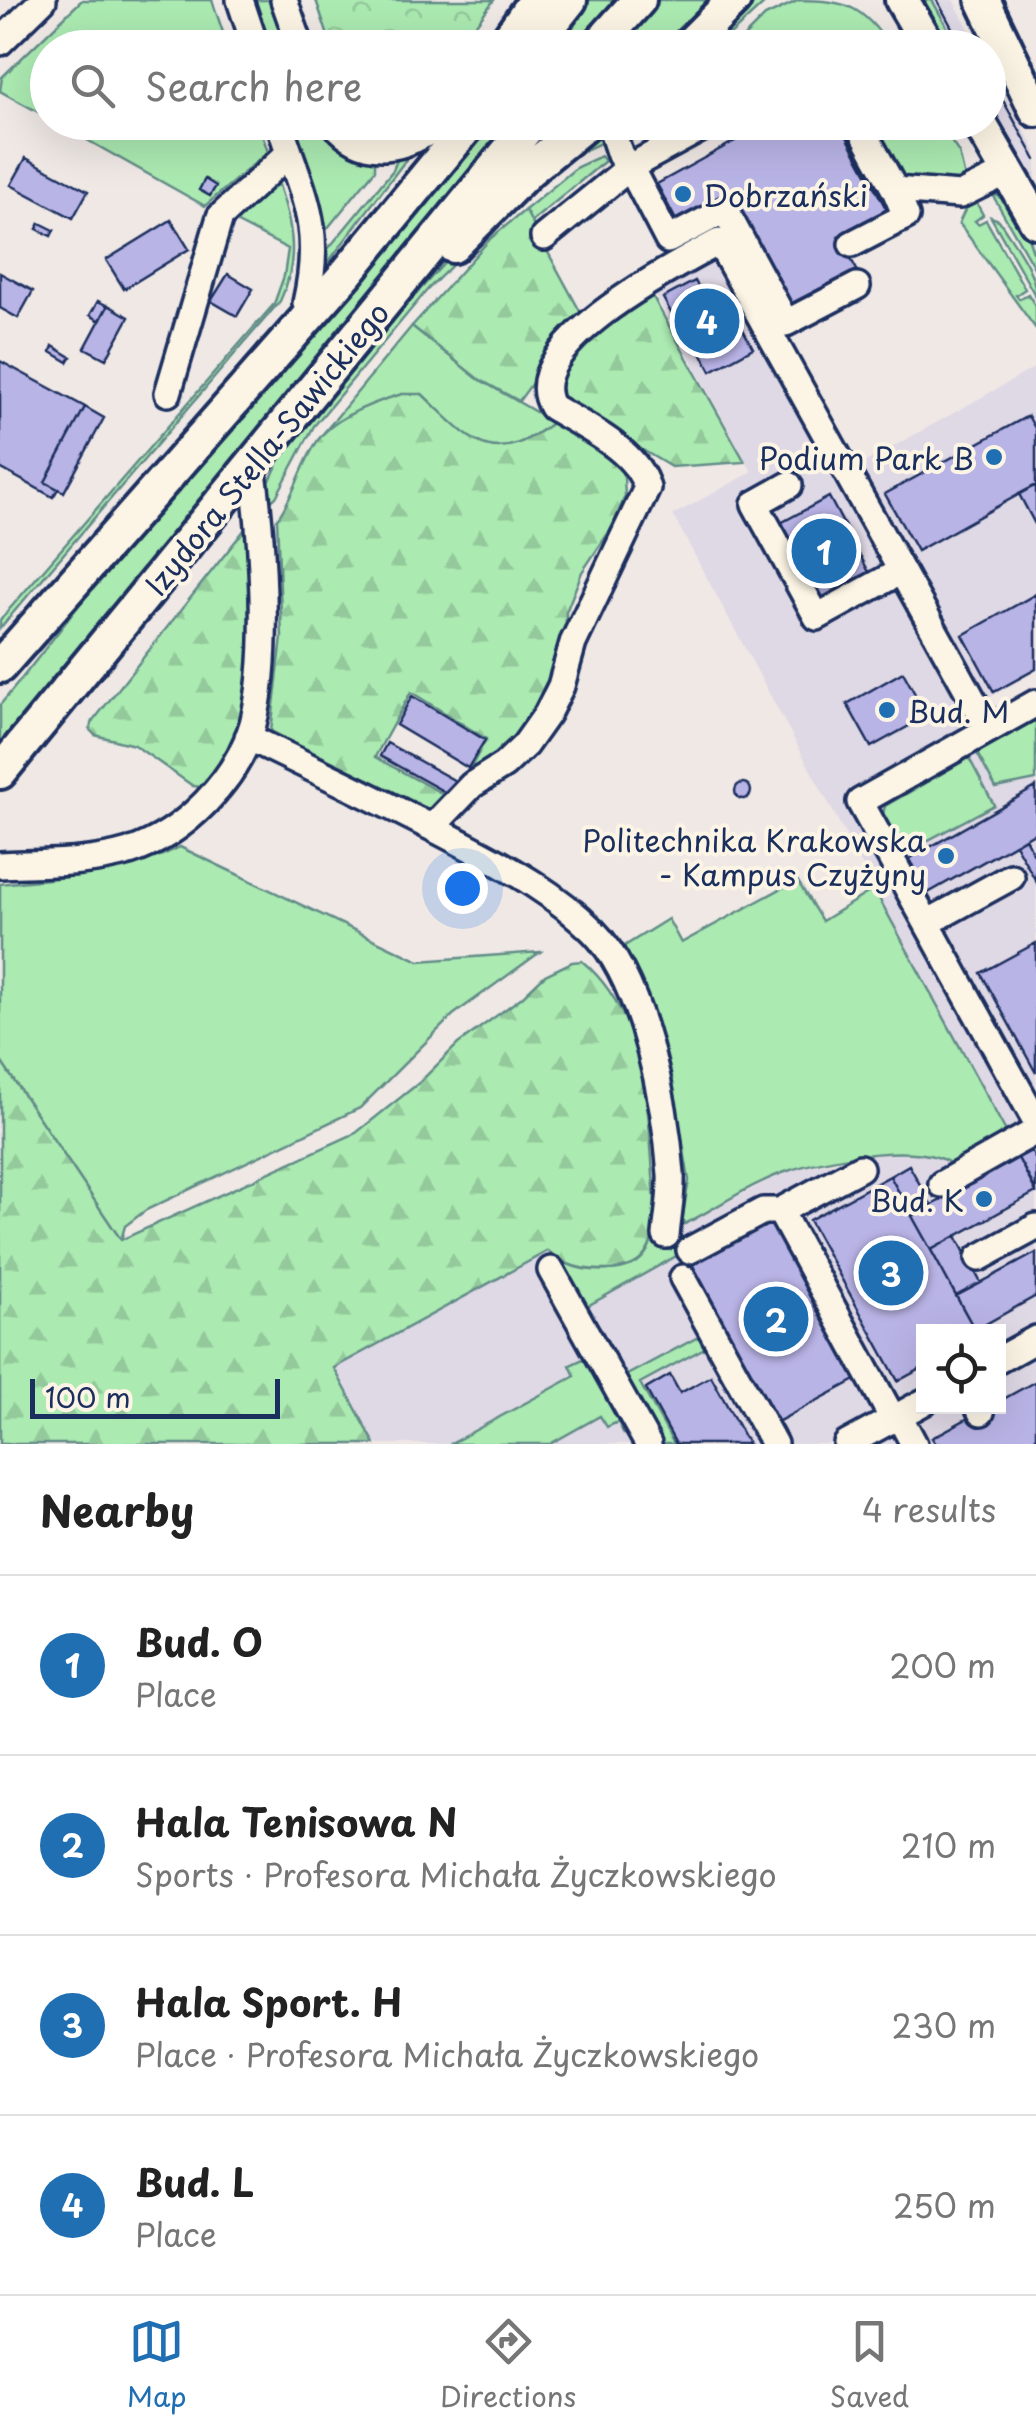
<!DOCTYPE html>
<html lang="en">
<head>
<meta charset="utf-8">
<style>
  :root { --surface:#fff; --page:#f2f2f2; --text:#222; --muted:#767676; --line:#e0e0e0; --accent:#1f6fb2 }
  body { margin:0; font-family:"Playpen Sans",sans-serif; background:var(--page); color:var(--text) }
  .controls { position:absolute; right:30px; bottom:30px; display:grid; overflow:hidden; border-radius:0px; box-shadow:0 10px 40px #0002 }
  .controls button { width:90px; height:90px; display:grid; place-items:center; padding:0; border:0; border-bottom:2px solid var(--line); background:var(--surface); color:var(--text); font:50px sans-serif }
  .scale { position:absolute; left:30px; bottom:25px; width:250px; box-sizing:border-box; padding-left:10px; border:5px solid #1b2f5e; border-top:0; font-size:28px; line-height:35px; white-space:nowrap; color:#1b2f5e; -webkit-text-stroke:8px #fcf5e5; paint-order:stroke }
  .you { position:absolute; left:462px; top:888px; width:35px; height:35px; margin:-25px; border:8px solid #fff; border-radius:50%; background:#1a73e8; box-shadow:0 0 0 15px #1a73e833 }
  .badge { display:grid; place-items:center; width:65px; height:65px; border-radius:50%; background:var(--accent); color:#fff; font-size:32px; font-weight:700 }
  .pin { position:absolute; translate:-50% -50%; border:5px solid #fff; box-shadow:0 2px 10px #0006 }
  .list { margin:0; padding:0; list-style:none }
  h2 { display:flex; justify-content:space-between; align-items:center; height:130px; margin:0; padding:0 40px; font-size:42px }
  h2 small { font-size:32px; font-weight:400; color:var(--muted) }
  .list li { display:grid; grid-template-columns:65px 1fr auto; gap:30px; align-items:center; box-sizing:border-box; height:180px; padding:0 40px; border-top:2px solid var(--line) }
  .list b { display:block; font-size:38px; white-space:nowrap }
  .list p { margin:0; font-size:32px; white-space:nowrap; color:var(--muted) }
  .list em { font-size:32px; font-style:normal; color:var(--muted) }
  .icon { flex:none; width:55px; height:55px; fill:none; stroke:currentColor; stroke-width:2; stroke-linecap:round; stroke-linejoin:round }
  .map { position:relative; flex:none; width:1036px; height:1444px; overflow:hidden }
  .search { position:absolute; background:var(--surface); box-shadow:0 10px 40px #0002; left:30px; right:30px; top:30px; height:110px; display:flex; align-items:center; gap:25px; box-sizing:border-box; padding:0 35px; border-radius:55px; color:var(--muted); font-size:38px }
  .sheet { height:850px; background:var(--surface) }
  nav { display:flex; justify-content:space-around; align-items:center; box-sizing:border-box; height:140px; border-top:2px solid var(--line); background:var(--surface); font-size:28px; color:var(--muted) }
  nav a { display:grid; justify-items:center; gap:5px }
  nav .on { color:var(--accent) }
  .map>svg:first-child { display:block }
</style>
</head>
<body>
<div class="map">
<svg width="1036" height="1444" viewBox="0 0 1036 1444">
  <defs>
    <pattern id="forest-firs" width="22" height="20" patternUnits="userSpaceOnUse" patternTransform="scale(2.5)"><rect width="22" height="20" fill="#abeab1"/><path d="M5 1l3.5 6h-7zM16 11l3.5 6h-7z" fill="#93c99b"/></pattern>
    <pattern id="park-crowns" width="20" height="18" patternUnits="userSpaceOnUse" patternTransform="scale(2.5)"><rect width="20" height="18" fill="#abeab1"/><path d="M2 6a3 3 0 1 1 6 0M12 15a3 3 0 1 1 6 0" fill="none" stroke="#93c99b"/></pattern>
  </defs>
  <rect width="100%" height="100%" fill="#efe8e5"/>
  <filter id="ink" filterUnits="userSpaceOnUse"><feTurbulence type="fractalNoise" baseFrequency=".01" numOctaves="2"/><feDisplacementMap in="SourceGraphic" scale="20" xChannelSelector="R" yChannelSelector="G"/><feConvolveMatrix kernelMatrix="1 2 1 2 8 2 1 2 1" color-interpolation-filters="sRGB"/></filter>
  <g filter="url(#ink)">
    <path fill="#dfd8e5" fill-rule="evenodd" d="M932,0H953L979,47H958Z
      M988,64L1036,151V189L989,103Z
      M715,255L981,742L1036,714V1444H372L331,1367L550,1249L586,1304L681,1252L674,1238L685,1224L787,1171L881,1153L918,1151L951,1161L1010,1139L673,515L752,472L652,289ZM924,1332H998V1406H924Z
      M1036,367V671L985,700L855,468Z"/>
    <path fill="#abeab1" stroke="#638c88" stroke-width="2.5" d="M82,0H212L228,47L48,48L47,117L0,91L2,77Z
      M251,0H278L294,47H268Z
      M584,0H625L582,47L545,48Z
      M654,0H714L664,47L611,48Z
      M768,0L717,47L709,48L756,1Z
      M799,0C847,0 864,7 890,47H734L765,16Z
      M916,0H932L958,47H947Z
      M57,123H258L268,152L205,206Z
      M292,123H322L375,156V170L327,229L321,231Z
      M484,123H518L0,749V705C38,660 72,612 110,567C235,420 360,272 484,123Z
      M867,123H939L959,153L966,182H927L899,175Z
      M604,125L607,140L574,155L524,194L428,289L314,426L276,497L268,504L265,491L280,459L385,328L460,246Z
      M411,153L320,273L323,255L393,170L398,157Z
      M601,156L605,161L531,222L525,210L577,167Z
      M275,173C290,218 302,256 280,301L0,628V620L274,304L284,276L288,249L226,217Z
      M992,194C1016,200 1036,248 1036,271Z
      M975,200L983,215L975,221L978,224L986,220L1025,289L1016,295L1019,299L1028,294L1036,307V329L959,223L966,208Z
      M991,217L999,220C1013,243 1036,270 1036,297Z
      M412,326L477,378L553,422C490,472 470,440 422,394C379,400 356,408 322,435Z
      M1036,720V780L996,788L977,753Z
      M969,758L994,805L904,853L883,814L885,806Z
      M180,847L419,961L540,952L453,1015L360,1108L146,1210L125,1226L121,1240L0,1060V884C60,877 125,876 180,847Z
      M797,880L822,921L874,889L1010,1139L957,1170C933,1137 822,1159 788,1171C752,1183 718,1207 685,1224L682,1220L689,1180L677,1110L664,1062L615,952L668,919L681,943Z
      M655,1218L678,1255L584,1308L623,1377L704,1334L710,1345L640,1383L674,1444H659L549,1251C555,1255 562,1262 568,1264C588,1273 630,1274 643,1256C651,1245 652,1230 655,1218Z
      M583,1359L587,1360L637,1444H633L627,1433L624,1434L618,1422L607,1427L600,1416L550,1444H450L575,1376L570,1365Z"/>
    <path fill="url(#forest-firs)" stroke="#638c88" stroke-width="2.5" d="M525,210L582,315L519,401L477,378L412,326L491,238Z
      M649,290L745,462L671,467L559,400L555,370L567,355Z
      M402,394H422C470,439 490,472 553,422L586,438L617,461L624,477L625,496L613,526L582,572L566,612L565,647L532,725L475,773L470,769L486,739L411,692L375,757L452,799L434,816L271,731L282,637L277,519C295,495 301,465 318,440C335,416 375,402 402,394Z
      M249,524C251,605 269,729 201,787L193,786L134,745L95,735L90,730L93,721Z
      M582,961C644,1013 648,1100 653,1175C655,1199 660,1239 642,1258C627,1274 586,1272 568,1264C561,1261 554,1255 548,1251L334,1368L375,1444H0V1060L121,1240L356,1133L420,1082L458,1044L522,997L545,975L572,962Z"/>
    <path fill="url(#park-crowns)" stroke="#638c88" stroke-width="2.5" d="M316,0H494L459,47L332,48Z"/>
    <path fill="#b9b4e6" stroke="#1b2f5e" stroke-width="2.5" d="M763,122H839L889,214L838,236L857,270L786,306L726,196L677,222L657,184L764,125Z
      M26,158L88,191L73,218L11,185Z
      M205,179L216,186L210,196L199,190Z
      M171,220L189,249L124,289L106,260Z
      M40,223L54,230L51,236L37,229Z
      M0,273L33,291L18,318L0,308Z
      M228,274L253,289L237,316L211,301Z
      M695,281L707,303L724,294L753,348L711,371L694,339L687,342L663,298Z
      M98,301L108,306L100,321L90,315Z
      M108,305L129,317L106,359L85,348Z
      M53,346L71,357L68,362L51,352Z
      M0,361L85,407L45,482L58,489L53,497L0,468Z
      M85,407L104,418L64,492L45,482Z
      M1028,416L1036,430V485L917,551L885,494Z
      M1036,485V526L1019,494Z
      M829,497L871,576L820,604L777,525Z
      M1036,594V669L994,692L963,635Z
      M903,672L927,716L871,747L847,704Z
      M412,696L485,740L468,768L396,725Z
      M387,743L459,783L452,796L380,756Z
      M735 791a8 8 0 1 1 16 0a8 8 0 1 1-16 0Z
      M1036,787V832L928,893L909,859Z
      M1025,838L1036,858V881L1015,844Z
      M1036,943V1073L981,973Z
      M1031,1151L1036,1160V1190L1018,1158Z
      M1018,1158L1036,1192L931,1250L912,1216Z
      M909,1165L932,1206L912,1216L890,1176Z
      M890,1176L976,1332H924V1367L898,1381L809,1220Z
      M774,1216L861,1377L777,1422L691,1262Z
      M956,1236L981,1283L956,1296L931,1250Z
      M1036,1253V1296L975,1330L956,1296Z
      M670,1375L680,1393L711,1376L748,1444H676L646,1389Z
      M1036,1381V1444H936L932,1438L990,1406H998V1402Z"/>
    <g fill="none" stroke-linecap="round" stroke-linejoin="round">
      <defs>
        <path id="minor" d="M240,0L256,48
          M284,0L301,48
          M0,42L43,0
          M279,122C302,195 324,224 306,303
          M333,122C366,161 407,149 444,122
          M713,122L630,167L668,240L725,210L786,323L857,286
          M858,122L895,190L960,195L1009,171
          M544,237L630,167L620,155L609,122
          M852,244L906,216L895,190
          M168,393L220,217L289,153
          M789,485L755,504L817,617L901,571
          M1036,703L860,802L1036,1121
          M248,737C321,773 395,807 467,846C511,869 557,895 593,931C643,981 666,1105 671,1174C672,1194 668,1215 666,1235
          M432,827L472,785L504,765L525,745L547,714L561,686L573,643L647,488C637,450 584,426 552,407C515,347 678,264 719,242L989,729
          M0,865C42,863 89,864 129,852C184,834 237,780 253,724C271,654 262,536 252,464
          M927,923L1011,877
          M942,1184L1036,1131
          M780,1211L860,1168
          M690,1250L763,1211H780L893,1419
          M979,1258L1036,1227
          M551,1270L648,1444
          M683,1278L774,1444
          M998,1360L1036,1339
          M978,1406L981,1412
          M899,1416L914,1444
          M847,1444L924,1402"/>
        <path id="major" d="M902,0L930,48
          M983,0L1036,110
          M502,48L535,0
          M532,48L570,0
          M596,48L639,0
          M686,48L734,0
          M979,122L1036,221
          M453,246L529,170L588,122
          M0,666L345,275L471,122
          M0,772L532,122"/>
      </defs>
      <use href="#minor" stroke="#1b2f5e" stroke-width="32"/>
      <use href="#major" stroke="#1b2f5e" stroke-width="40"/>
      <use href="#minor" stroke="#fcf5e5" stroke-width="25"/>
      <use href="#major" stroke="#fcf5e5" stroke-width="32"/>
      <path stroke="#1b2f5e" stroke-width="2.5" d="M937,0L963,48
        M988,73L1036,160"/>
    </g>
  </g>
  <g fill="#1f6fb2" stroke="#fcf5e5" stroke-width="4">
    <circle cx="683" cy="194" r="10"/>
    <circle cx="994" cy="457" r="10"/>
    <circle cx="887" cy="710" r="10"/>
    <circle cx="946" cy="856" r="10"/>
    <circle cx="984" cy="1199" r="10"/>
  </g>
  <g text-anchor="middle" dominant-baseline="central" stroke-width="8" stroke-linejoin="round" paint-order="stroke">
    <g font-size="30" fill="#1b2f5e" stroke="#fcf5e5" text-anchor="end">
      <text x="703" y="194" text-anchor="start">Dobrzański</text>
      <text x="974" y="457">Podium Park B</text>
      <text x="907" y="710" text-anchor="start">Bud. M</text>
      <text x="926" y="839">Politechnika Krakowska<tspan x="926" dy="34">- Kampus Czyżyny</tspan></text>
      <text x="964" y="1199">Bud. K</text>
    </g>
    <g font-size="30" fill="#1b2f5e" stroke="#fcf5e5">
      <text transform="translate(266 448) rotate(-51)">Izydora Stella-Sawickiego</text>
    </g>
  </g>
</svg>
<div class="controls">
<button><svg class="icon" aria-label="locate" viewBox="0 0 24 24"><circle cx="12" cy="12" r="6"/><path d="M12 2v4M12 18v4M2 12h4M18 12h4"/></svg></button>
</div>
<div class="scale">100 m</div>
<div class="you"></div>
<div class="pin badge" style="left:824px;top:551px">1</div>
<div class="pin badge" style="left:776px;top:1319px">2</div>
<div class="pin badge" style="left:891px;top:1273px">3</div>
<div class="pin badge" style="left:707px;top:321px">4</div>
<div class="search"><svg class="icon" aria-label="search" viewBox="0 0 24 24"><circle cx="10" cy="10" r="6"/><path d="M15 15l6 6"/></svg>Search here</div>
</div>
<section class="sheet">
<h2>Nearby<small>4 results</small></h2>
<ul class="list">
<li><span class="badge">1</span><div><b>Bud. O</b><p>Place</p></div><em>200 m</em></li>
<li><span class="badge">2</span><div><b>Hala Tenisowa N</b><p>Sports · Profesora Michała Życzkowskiego</p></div><em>210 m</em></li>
<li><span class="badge">3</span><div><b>Hala Sport. H</b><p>Place · Profesora Michała Życzkowskiego</p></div><em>230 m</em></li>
<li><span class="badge">4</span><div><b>Bud. L</b><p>Place</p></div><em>250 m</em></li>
</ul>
</section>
<nav>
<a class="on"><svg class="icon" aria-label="map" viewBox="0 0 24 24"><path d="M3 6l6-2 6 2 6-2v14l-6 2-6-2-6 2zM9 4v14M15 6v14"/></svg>Map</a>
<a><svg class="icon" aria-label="directions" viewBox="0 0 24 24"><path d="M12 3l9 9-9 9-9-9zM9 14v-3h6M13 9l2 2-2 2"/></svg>Directions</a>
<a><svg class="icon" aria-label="saved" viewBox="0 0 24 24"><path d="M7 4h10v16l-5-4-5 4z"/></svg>Saved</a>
</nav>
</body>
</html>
